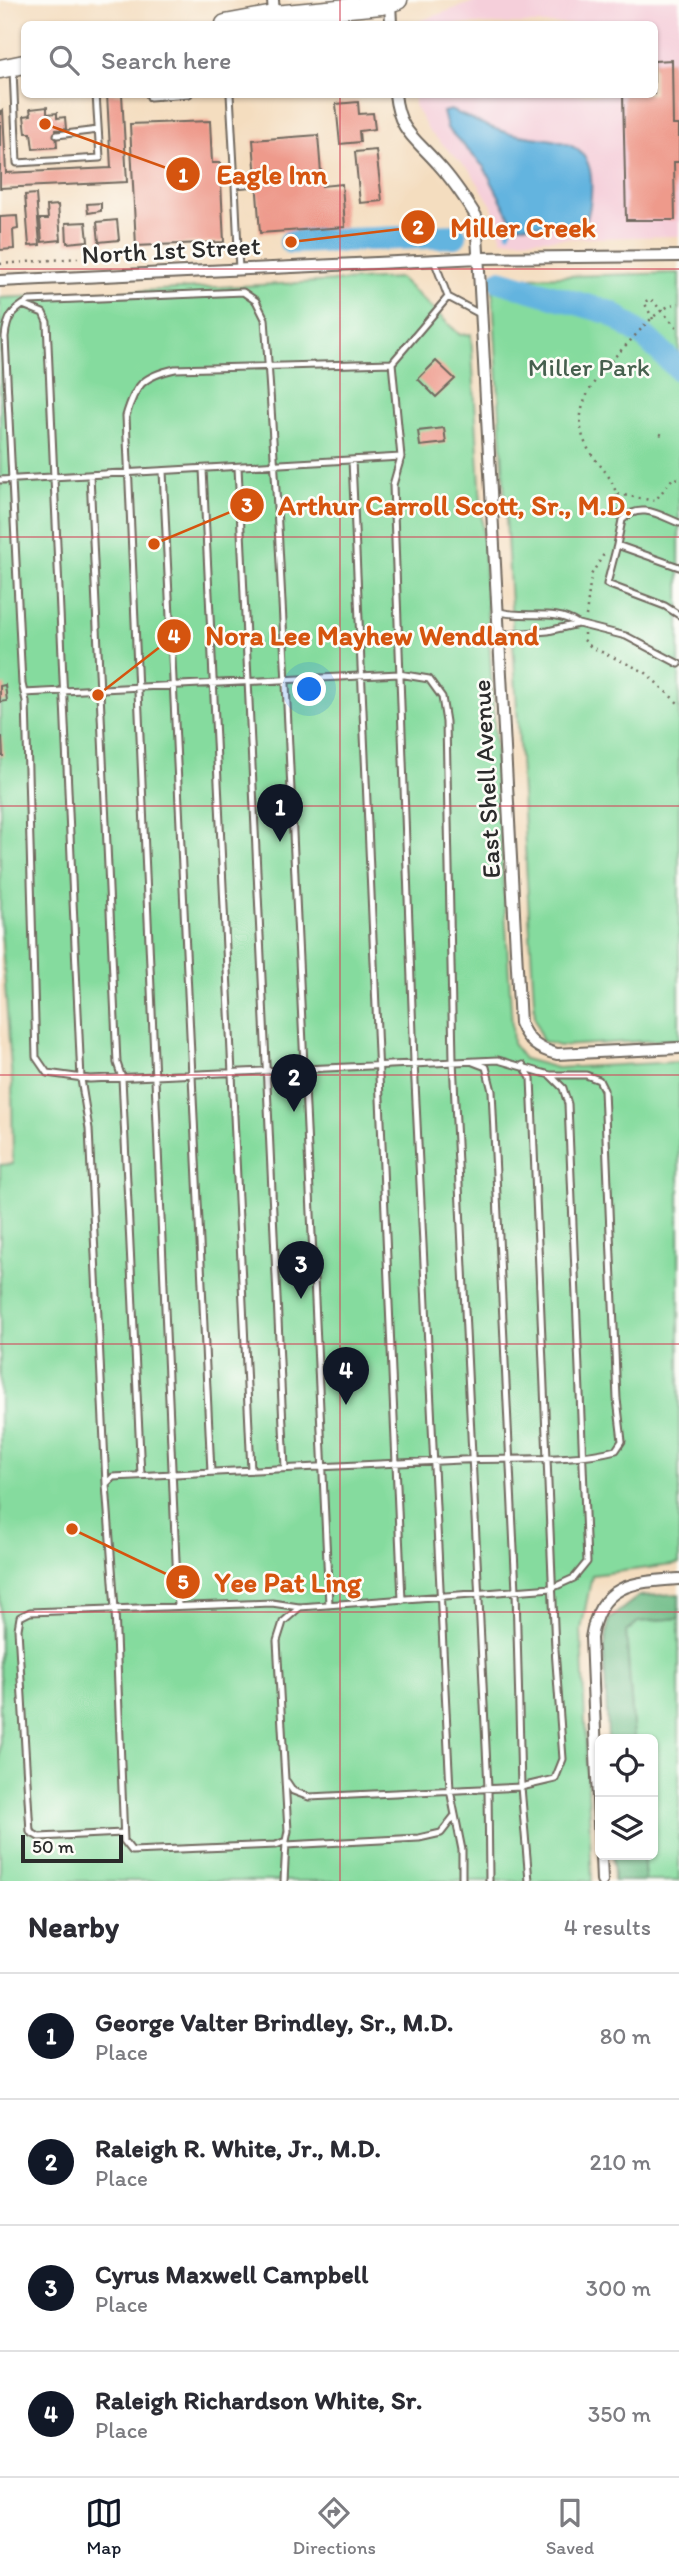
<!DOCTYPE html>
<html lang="en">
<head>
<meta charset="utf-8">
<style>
  :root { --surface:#fff; --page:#f2f2f3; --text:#2b2b33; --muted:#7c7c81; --line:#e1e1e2; --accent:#111827 }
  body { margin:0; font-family:Itim,sans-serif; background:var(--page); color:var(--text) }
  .controls { position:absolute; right:21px; bottom:21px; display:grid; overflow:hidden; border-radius:10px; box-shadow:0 2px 5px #0004 }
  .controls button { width:63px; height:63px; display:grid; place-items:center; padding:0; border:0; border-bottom:2px solid var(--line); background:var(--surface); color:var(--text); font:35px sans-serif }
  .scale { position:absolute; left:21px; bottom:18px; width:102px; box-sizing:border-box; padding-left:7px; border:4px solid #2b2b2b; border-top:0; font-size:19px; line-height:24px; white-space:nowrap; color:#2b2b2b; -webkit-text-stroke:5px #fdfcf7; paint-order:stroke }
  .you { position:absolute; left:310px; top:690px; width:24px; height:24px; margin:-18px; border:5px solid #fff; border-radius:50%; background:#1a73e8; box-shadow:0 0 0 10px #1a73e833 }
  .badge { display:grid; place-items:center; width:46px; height:46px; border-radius:50%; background:var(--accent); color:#fff; font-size:23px; font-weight:700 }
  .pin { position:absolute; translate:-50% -58px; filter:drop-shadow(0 2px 4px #0008) }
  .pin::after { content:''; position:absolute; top:37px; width:24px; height:21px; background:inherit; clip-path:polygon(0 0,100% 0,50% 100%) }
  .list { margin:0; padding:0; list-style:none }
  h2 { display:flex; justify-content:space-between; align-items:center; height:91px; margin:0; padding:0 28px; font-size:30px }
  h2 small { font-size:23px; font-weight:400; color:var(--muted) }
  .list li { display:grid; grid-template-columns:46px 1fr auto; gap:21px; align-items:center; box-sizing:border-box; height:126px; padding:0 28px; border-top:2px solid var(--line) }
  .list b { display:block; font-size:26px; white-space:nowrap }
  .list p { margin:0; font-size:23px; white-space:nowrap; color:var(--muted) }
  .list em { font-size:23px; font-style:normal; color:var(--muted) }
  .icon { flex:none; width:38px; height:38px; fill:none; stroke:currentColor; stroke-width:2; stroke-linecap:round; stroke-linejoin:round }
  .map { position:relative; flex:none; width:679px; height:1881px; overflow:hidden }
  .search { position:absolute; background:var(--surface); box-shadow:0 2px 5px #0004; left:21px; right:21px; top:21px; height:77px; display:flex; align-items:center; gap:18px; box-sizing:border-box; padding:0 24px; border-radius:10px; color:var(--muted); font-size:26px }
  .sheet { height:595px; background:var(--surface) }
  nav { display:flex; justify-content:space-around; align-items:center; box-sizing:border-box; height:98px; border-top:2px solid var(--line); background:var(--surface); font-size:19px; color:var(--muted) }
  nav a { display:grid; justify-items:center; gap:4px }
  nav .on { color:var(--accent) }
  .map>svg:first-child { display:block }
</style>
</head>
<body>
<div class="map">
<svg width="679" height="1881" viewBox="0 0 679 1881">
  <rect width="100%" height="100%" fill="#fdfcf7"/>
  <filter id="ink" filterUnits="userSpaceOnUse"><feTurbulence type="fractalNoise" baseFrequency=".0143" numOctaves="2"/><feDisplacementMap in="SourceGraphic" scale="14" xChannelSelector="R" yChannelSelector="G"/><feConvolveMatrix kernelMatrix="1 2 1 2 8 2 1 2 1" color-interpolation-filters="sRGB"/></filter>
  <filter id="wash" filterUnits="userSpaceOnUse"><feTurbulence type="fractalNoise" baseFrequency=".00686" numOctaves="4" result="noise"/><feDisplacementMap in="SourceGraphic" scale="28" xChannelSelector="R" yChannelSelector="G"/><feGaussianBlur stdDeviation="1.57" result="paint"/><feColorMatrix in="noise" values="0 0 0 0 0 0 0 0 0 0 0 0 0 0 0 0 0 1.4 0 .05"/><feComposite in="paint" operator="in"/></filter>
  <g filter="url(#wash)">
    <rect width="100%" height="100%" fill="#f4ddbf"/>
    <path fill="#f5cfda" d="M479,0H679V236L502,240L492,206L471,172L429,131L414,105V95L654,94V24H411Z"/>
    <path fill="#85db9e" stroke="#588364" stroke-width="2" d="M679,273V1039L559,1046L542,1041L535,1018L492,278Z
      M400,278L460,335L471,334L513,1044L524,1059L557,1068L679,1062V1564L592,1575L581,1630L592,1881H0V1165L13,1164L12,1082L0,916V298Z
      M679,1618V1881H645L643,1855H653V1739H634L626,1632L638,1622Z"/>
    <path fill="#6cbb85" stroke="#4c7358" stroke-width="2" d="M679,1594V1618L638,1622L626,1632L634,1739H608L604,1652L609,1619L639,1596Z
      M613,1855H643L645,1881H614Z"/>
    <path fill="#64b4df" stroke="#487085" stroke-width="2" d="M450,110C468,117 486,127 505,132C538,142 587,132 591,177C592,192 591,205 587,219L577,224L517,225L512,221L484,167L447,128L443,112Z"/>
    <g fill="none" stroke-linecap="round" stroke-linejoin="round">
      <path stroke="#64b4df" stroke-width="4.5" d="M508,233L515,217"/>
      <path stroke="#64b4df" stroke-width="24" d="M291,242L455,236
        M500,281L611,313L647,339L679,369"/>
    </g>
    <g id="blocks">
      <path fill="#ee9a8b" d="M672,60L673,125H679V162H674L675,220H626L623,94H654V61Z
        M107,94H122L127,182L0,188V111L3,110L6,173L111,168Z
        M358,102L359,114L373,113L375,129L359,131L360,142L340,144L336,104Z
        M47,107V114L57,113V118L65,117L66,129L56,130L57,147L33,149L31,133H26L24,116L31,115L30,109Z
        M210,121L212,163H220L224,242L136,246L130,124Z
        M318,135L322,186L342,184L345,227L260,233L253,140Z
        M376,150L382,201L360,203L355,152Z
        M36,194L40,245L29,246L25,195Z
        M101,203V211L88,213L87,204Z
        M58,205L61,240L42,242L40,219H48L47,206Z
        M17,216L18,229L13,230L14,249L0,250V217Z
        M117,220L119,240L99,242L97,222Z
        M86,222L88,241L67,243L66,223Z
        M436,361L455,379L436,397L418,379Z
        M444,428L446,443L420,446L418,431Z
        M5,685L7,701L0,702V686Z
        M0,737H2L3,756H0Z"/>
    </g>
  </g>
  <g filter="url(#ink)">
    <use href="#blocks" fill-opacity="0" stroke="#71695f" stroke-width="2"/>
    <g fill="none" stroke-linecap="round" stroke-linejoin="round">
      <defs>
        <path id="lane" d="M13,70L17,163L100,158L96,94
          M149,94L150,97L189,94
          M230,94L235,185
          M57,135L98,130
          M434,260L448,297
          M239,270L235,185L257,183
          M23,305L43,313L47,322L81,1079L89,1129L106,1484
          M352,460L402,1600
          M238,467L285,1468
          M203,469L251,1470
          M163,471L211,1472
          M90,475L117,1063L122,1078L141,1475
          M0,480L401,457
          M617,545L622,520C640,502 659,515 679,523
          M679,567L617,545L607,584L665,606L679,615
          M500,612C527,619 554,608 578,624L548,631L501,635
          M578,624L626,636L679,664
          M24,693L399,674L429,679L442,697L446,722L453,1060L488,1788L489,1881
          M473,1062L486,1067L492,1091L516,1591L521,1787L529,1881
          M329,1605C320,1383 308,1161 298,939C288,733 280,526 265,319L256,301L243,292L29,301C12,311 7,317 5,337L22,684L26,701L36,1057L47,1073L90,1079L498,1060L550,1075H586L599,1080L604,1090L617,1399L622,1441L616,1450C570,1462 510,1458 461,1460C345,1466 229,1471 113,1477L106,1484L115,1609L124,1841L132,1851L276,1845L286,1841L288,1831L277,1641L283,1622L300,1607L552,1588L574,1578L587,1562L568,1104L563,1088L550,1075
          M178,1606L126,416C135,385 143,376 175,369L392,363
          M287,1782L293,1791L309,1797L521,1787L555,1779L563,1759L555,1649L531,1078L523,1065
          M123,1833L39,1837L30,1832L18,1629L20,1617L30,1612L272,1603L299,1607
          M286,1845L419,1838L441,1833L455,1815
          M284,1881L286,1842
          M462,1881V1850L450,1790L414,1062L393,485L401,457L392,363L448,297L480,314"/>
        <path id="street" d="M273,0L274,15
          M390,2L391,24
          M395,94C399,131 414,137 437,163C452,179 464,197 476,216L520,1023C528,1042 538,1049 557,1054L679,1048
          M0,281L480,258L679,256
          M600,1846L591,1638C599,1584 632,1582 679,1579
          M601,1855L602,1881"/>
        <path id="primary" d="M225,24L274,15L381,5L398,0
          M0,69L24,64"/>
      </defs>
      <use href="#lane" stroke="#71695f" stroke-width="9"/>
      <use href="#street" stroke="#71695f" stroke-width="14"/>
      <use href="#primary" stroke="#71695f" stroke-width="21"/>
      <path stroke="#71695f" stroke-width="2.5" stroke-dasharray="2 5" stroke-linecap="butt" d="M0,264L78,258
        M653,319L644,302L651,299L679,330
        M660,434L665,436
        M618,494L655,501L673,478L679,479
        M618,511C618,487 610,477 595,459C559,413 598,374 629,342C643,328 659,306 679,303
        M586,616L591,575L604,554
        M584,633V640L591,647L645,672L679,704"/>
      <use href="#lane" stroke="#fff" stroke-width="5"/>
      <use href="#street" stroke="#fff" stroke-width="10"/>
      <use href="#primary" stroke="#fff" stroke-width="18"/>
    </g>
  </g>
  <path fill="none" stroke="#d1495b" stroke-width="2" stroke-opacity="0.55" d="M340,0V24M340,94V1881M0,269H679M0,537H679M0,806H679M0,1075H679M0,1344H679M0,1612H679"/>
  <g text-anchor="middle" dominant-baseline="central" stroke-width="5" stroke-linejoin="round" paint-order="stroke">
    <g font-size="26" fill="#2b2b2b" stroke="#fdfcf7">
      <text transform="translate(171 250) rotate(-3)">North 1st Street</text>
      <text transform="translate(486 779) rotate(-93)">East Shell Avenue</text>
    </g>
    <g font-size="26" fill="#46604e" stroke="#fdfcf7">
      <text x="589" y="367">Miller Park</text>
    </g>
  </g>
  <path fill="none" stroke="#d5540f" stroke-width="2.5" d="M45 124L183 174M291 242L418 227M154 544L247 505M98 695L174 636M72 1529L183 1582"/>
  <g fill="#d5540f" stroke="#fdfcf7" stroke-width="2.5">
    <circle cx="45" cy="124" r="7"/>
    <circle cx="291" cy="242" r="7"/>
    <circle cx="154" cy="544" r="7"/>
    <circle cx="98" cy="695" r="7"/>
    <circle cx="72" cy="1529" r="7"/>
    <circle cx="183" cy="174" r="18"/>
    <circle cx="418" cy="227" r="18"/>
    <circle cx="247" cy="505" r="18"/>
    <circle cx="174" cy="636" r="18"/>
    <circle cx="183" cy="1582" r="18"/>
  </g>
  <g font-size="21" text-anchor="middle" font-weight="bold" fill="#fff">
    <text x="183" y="182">1</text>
    <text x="418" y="234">2</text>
    <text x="247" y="512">3</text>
    <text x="174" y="643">4</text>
    <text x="183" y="1589">5</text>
  </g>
  <g font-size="28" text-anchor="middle" font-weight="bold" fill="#d5540f" stroke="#fdfcf7" stroke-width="5" stroke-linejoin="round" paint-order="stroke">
    <text x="272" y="184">Eagle Inn</text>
    <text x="523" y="237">Miller Creek</text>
    <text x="455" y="515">Arthur Carroll Scott, Sr., M.D.</text>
    <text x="372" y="645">Nora Lee Mayhew Wendland</text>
    <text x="288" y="1592">Yee Pat Ling</text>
  </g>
</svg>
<div class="controls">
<button><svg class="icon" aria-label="locate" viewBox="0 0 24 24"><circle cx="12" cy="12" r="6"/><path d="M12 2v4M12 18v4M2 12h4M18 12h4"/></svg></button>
<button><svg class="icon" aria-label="layers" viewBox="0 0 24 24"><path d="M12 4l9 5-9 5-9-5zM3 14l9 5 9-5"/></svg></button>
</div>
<div class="scale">50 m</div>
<div class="you"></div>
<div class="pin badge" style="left:280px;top:842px">1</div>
<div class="pin badge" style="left:294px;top:1112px">2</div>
<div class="pin badge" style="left:301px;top:1299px">3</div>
<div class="pin badge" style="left:346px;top:1405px">4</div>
<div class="search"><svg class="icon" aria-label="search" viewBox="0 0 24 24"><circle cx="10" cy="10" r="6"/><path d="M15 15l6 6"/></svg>Search here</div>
</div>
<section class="sheet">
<h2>Nearby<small>4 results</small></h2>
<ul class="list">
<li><span class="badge">1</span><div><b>George Valter Brindley, Sr., M.D.</b><p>Place</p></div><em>80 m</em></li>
<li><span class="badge">2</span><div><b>Raleigh R. White, Jr., M.D.</b><p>Place</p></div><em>210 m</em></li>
<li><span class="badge">3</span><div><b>Cyrus Maxwell Campbell</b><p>Place</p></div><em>300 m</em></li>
<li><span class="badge">4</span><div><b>Raleigh Richardson White, Sr.</b><p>Place</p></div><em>350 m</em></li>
</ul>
</section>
<nav>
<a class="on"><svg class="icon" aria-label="map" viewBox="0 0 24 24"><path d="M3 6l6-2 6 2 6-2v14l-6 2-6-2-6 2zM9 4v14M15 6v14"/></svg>Map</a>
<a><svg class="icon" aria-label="directions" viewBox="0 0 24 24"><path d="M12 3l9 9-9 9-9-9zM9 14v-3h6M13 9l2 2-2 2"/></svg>Directions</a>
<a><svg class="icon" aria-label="saved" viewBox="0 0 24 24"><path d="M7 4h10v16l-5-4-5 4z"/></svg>Saved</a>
</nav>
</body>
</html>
